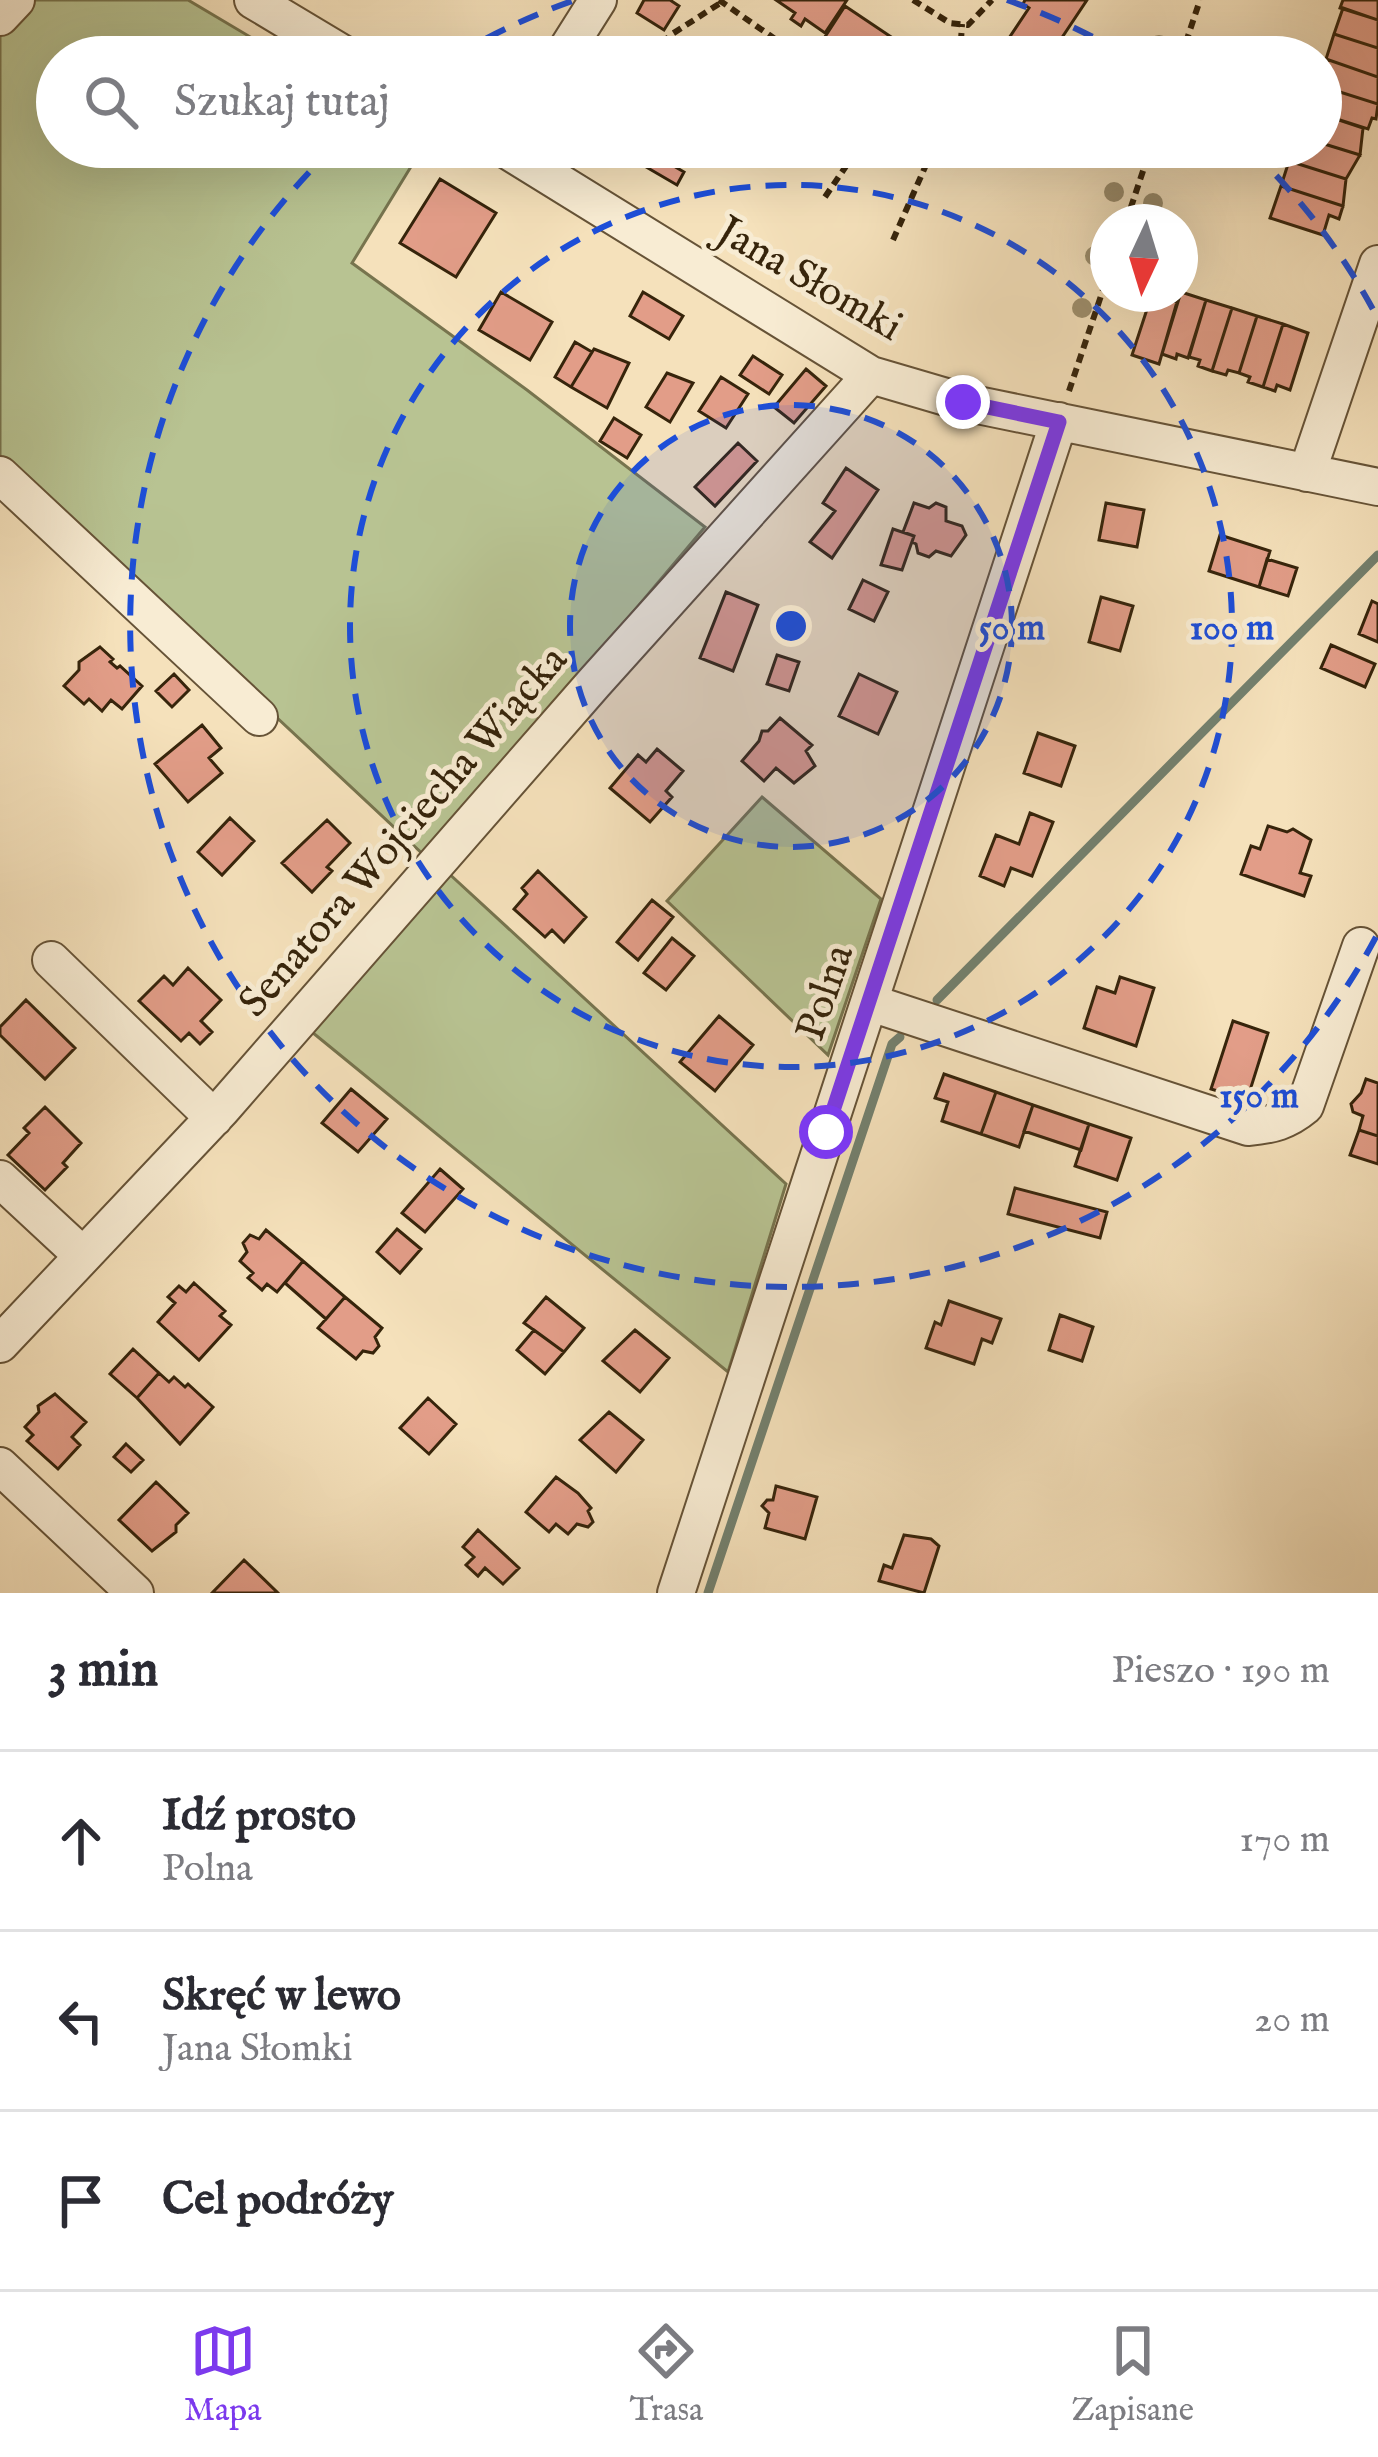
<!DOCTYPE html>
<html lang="pl">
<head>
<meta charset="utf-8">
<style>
  :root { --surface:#fff; --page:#f7f7f7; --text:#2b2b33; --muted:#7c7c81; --line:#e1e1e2; --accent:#7c3aed }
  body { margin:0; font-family:"IM FELL English",serif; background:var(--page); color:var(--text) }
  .compass { position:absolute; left:1090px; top:204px; width:108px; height:108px; border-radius:50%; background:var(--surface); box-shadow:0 12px 48px #0002; rotate:184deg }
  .stop { position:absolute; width:36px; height:36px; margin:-27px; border:9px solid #7c3aed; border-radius:50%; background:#fff }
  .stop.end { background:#7c3aed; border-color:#fff; box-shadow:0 3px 12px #0008 }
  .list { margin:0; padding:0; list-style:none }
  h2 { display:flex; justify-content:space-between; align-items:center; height:156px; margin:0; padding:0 48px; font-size:51px }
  h2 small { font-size:39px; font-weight:400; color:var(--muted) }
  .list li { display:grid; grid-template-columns:78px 1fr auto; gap:36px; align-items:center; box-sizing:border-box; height:180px; padding:0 48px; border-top:3px solid var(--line) }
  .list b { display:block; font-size:45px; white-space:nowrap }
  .list p { margin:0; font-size:39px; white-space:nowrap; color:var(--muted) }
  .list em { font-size:39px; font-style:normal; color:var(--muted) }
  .icon { flex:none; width:66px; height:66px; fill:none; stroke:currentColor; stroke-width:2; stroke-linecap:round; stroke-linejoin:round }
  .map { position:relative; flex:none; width:1378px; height:1593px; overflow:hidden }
  .search { position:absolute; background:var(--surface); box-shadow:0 12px 48px #0002; left:36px; right:36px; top:36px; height:132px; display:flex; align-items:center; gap:30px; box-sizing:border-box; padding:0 42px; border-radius:66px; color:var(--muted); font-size:45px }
  .sheet { height:696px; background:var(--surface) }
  nav { display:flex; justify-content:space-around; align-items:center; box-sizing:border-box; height:168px; border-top:3px solid var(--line); background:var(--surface); font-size:33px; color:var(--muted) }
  nav a { display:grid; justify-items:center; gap:6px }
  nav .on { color:var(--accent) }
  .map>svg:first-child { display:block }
</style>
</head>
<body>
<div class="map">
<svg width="1378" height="1593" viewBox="0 0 1378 1593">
  <rect width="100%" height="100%" fill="#f5e1bb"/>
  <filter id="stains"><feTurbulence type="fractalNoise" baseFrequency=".00167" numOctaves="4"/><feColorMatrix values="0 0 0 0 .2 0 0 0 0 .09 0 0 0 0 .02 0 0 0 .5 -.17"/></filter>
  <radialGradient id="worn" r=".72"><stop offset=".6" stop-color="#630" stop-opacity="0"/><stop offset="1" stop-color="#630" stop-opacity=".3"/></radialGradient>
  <path fill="#b8c392" stroke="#77744e" stroke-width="3" d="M30,0H188L284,57H57V147H423L352,263L527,390L705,527L426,857L0,459V34Z
    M762,797L881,899L828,1055L667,901Z
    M445,870L786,1184L728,1372L307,1028Z"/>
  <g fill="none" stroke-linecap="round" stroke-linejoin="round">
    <path stroke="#73806e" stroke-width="9" d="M937,1000L1378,555
      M708,1593L892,1044L900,1037"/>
  </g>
  <path fill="#e29d88" stroke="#36240b" stroke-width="3" d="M644,0H670L679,6L664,30L637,13Z
    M776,0H847L825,33L805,19L801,26L791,19L795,13Z
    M1025,0H1087L1049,57H996L990,53L997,43L1003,47L1029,8L1023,4Z
    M1343,0H1378V20L1340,8Z
    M845,6L921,57H839L821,43Z
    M1343,8L1378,20V48L1334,34Z
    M1334,34L1378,48V77L1326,59Z
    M1326,59L1378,77V104L1321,86Z
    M1321,86L1378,104L1376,119L1372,118L1368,129L1321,114Z
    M1321,114L1363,128L1360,155L1321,143Z
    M1321,143L1360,155L1346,179L1289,161L1294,147H1321Z
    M629,147H659L677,157L672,165L684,172L677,185L629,157L633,150Z
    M1289,161L1346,179L1343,206L1281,186Z
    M440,179L496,213L456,277L400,243Z
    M1281,186L1343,206L1339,219L1329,215L1323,235L1270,218Z
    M501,292L552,322L530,360L479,330Z
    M643,292L683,316L669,339L630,316Z
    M1181,292L1206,300L1188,358L1177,354L1176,359L1162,354Z
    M1152,294L1177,302L1159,364L1132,355Z
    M1206,300L1232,308L1212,371L1198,366L1200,360L1189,357Z
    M1232,308L1257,316L1239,373L1228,370L1226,375L1212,371Z
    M1257,316L1283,324L1263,387L1248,382L1250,377L1239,373Z
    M1283,324L1308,333L1290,390L1277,385L1275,391L1263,387Z
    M575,342L592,352L571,387L555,377Z
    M594,349L629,363L607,408L571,387Z
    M753,356L782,375L769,394L740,375Z
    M806,369L826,386L794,423L774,407Z
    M667,373L693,383L670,422L646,407Z
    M721,377L748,394L726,428L699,411Z
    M614,418L641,435L627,458L600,441Z
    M738,443L757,461L715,506L695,487Z
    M846,468L878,490L832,558L810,542L835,511L823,503Z
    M914,503L929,508L936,503L946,507V521L962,526L966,535L951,556L936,551L929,557L918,553L916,544L912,542L914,536L903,532Z
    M1106,503L1144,510L1137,547L1099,540Z
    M893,529L914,536L902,570L881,565Z
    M1220,535L1270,551L1259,587L1209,571Z
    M1267,559L1297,568L1288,596L1259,587Z
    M863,580L888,592L874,621L849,609Z
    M726,592L758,605L733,671L700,658Z
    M1101,597L1133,606L1120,651L1089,642Z
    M1372,601L1378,604V642L1359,634Z
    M1331,645L1375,664L1365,687L1321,668Z
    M100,647L113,659L110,662L117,668L120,666L142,686L122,709L111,700L102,711L89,699L84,704L64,686L79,670V662Z
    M777,655L799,662L789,691L767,684Z
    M174,674L189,690L172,707L156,691Z
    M859,674L897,692L878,734L839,716Z
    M780,718L812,745L806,751L815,766L794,783L776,768L764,781L742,761L759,741L762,731H768Z
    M202,725L221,748L209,758L222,773L188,802L155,764Z
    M1038,733L1075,746L1061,786L1024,773Z
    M657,749L683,771L666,791L672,797L650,822L610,788L638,755L646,762Z
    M1030,813L1053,822L1032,876L1011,868L1004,886L980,876L996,835L1019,844Z
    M230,818L254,841L222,875L198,852Z
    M327,820L350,843L327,867L332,871L312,892L282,863Z
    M1268,826L1287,832L1293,829L1311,840L1300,873L1311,876L1304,896L1241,874L1251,846L1260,849Z
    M538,871L586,917L564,942L552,930L545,937L514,909L527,894L522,888Z
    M652,900L673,917L638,960L617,942Z
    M672,938L694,956L666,990L644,973Z
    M188,968L221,1000L201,1021L212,1032L200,1044L189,1033L181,1041L139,1001L164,976L173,985Z
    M1120,977L1154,988L1136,1046L1084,1028L1097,987L1115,993Z
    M26,1000L75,1048L45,1079L0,1035V1027Z
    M719,1016L753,1045L715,1091L680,1062Z
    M1233,1021L1268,1033L1247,1100L1211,1089Z
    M944,1074L996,1092L981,1134L942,1121L948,1102L935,1098Z
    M1366,1079L1378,1083V1136L1359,1130L1363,1116L1353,1112L1351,1104L1361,1093Z
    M351,1089L387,1119L358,1152L322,1123Z
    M996,1092L1033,1105L1019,1147L981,1134Z
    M1033,1105L1089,1124L1081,1150L1024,1131Z
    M45,1107L81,1143L63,1163L67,1167L45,1190L8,1155L29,1133L24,1128Z
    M1089,1124L1131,1138L1117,1180L1075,1166Z
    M1359,1130L1378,1136V1164L1350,1155Z
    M440,1169L463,1189L425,1232L402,1213Z
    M1015,1188L1107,1212L1100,1238L1008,1214Z
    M397,1229L421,1249L400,1273L377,1252Z
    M266,1230L303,1261L277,1292L267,1284L262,1290L248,1278L253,1273L240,1261L247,1252L243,1243L250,1235L259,1239Z
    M303,1261L345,1297L326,1319L285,1283Z
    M194,1283L225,1311L220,1316L231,1325L199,1360L158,1322L175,1303L168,1297L179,1286L186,1292Z
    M345,1297L382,1328L375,1337L379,1346L373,1353L363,1351L356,1359L318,1328Z
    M546,1297L584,1328L564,1352L524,1323Z
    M949,1301L1001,1319L992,1343L982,1339L974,1364L926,1348L935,1322L941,1325Z
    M1060,1315L1093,1327L1082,1361L1049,1350Z
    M534,1330L564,1352L545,1374L517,1350Z
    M635,1330L669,1358L640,1392L603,1361Z
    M133,1349L159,1373L137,1398L110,1374Z
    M159,1373L169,1382L174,1377L185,1387L188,1384L213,1407L180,1444L137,1398Z
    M55,1394L86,1422L72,1437L80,1445L58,1469L27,1441L33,1435L25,1427L39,1412L38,1406Z
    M428,1398L456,1424L429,1454L400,1428Z
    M609,1412L643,1440L616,1472L580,1440Z
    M126,1444L143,1460L131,1472L114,1457Z
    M556,1477L578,1493L591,1508L588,1511L593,1522L588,1527L577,1524L568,1534L556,1524L549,1532L526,1512Z
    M156,1482L188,1513L176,1525V1532L152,1551L119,1520Z
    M776,1486L817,1497L805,1539L765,1528L769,1513L762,1506L767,1500H773Z
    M478,1530L519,1568L503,1584L485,1568L478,1576L466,1565L474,1557L463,1547Z
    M904,1535L931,1539L939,1546L924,1593L879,1581L884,1565L892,1568Z
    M244,1560L278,1593H212Z"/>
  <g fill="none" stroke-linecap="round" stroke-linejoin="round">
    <defs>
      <path id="minor" d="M253,0L348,57
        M0,17L16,0
        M562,57L598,0
        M502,147L871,375L963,402L1378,487
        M1307,473L1378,264
        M0,475L259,717
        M51,960L214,1118
        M871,1003L1248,1127C1272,1125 1287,1121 1305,1106L1361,946
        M0,1179L83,1256
        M0,1344L221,1110L594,683L871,375
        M0,1466L135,1593
        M676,1593L1059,421"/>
    </defs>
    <use href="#minor" stroke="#665337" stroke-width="40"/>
    <path stroke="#36240b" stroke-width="6" stroke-dasharray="9 6" stroke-linecap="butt" d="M719,0L801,57
      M913,0L950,23L968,25L992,0
      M656,57L669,36L722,2
      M776,57L784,45
      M960,57L962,24
      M1181,57L1200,0
      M825,197L859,147
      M1126,222L1151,147
      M893,240L933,149L930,147
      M1069,391L1108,275"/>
    <use href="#minor" stroke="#f8ecd3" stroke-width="36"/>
  </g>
  <g fill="#9e8f6d">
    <circle cx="1159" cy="45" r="10"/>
    <circle cx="1114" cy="192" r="10"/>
    <circle cx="1153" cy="203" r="10"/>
    <circle cx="1095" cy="256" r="10"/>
    <circle cx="1082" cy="308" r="10"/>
  </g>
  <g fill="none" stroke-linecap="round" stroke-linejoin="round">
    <path stroke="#7c3aed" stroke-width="15" d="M826,1132L1059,422L963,402"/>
  </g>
  <circle cx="791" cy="626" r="221" fill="#1d4ed8" fill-opacity=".12"/>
  <g fill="none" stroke="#1d4ed8" stroke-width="6" stroke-dasharray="21 15">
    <circle cx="791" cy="626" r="221"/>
    <circle cx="791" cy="626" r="441"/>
    <path d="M1376 937A662 662 0 1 1 331 150M455 56A662 662 0 0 1 575 0M1007 0A662 662 0 0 1 1127 56M1251 150A662 662 0 0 1 1376 315"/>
  </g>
  <g text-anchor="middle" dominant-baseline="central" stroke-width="10" stroke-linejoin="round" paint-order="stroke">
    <g font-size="42" fill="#36240b" stroke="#f8ecd3">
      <text transform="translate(809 280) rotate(30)">Jana Słomki</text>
      <text transform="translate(404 832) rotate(-49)">Senatora Wojciecha Wiącka</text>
      <text transform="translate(826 993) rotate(-71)">Polna</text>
    </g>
  </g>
  <circle cx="791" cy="626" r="18" fill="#1d4ed8" stroke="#f8ecd3" stroke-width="6"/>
  <g font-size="36" text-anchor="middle" font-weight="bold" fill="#1d4ed8" stroke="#f8ecd3" stroke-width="10" stroke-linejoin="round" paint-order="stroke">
    <text x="1012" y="639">50 m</text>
    <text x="1232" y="639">100 m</text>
    <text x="1259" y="1107">150 m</text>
  </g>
  <rect width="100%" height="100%" filter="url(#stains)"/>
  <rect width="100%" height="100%" fill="url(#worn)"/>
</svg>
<svg class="compass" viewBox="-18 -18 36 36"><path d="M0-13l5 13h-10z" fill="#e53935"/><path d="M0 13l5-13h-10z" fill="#7c7c81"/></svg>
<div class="stop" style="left:826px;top:1132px"></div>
<div class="stop end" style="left:963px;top:402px"></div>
<div class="search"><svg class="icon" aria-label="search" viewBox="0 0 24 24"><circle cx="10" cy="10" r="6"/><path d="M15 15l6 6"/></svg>Szukaj tutaj</div>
</div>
<section class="sheet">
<h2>3 min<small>Pieszo · 190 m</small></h2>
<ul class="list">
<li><svg class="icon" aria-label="ahead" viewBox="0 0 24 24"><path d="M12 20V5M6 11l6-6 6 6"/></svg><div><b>Idź prosto</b><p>Polna</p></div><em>170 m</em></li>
<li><svg class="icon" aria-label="left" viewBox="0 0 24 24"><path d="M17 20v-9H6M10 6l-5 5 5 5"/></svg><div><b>Skręć w lewo</b><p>Jana Słomki</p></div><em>20 m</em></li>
<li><svg class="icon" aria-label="arrive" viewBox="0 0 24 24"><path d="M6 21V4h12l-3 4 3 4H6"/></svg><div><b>Cel podróży</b></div></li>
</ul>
</section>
<nav>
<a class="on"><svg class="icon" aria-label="map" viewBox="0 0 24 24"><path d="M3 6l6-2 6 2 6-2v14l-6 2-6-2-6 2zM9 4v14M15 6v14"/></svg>Mapa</a>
<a><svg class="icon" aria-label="directions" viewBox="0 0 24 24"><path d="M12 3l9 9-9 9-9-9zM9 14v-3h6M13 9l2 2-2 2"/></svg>Trasa</a>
<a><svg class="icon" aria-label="saved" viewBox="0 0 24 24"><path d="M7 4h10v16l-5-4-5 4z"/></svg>Zapisane</a>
</nav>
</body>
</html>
